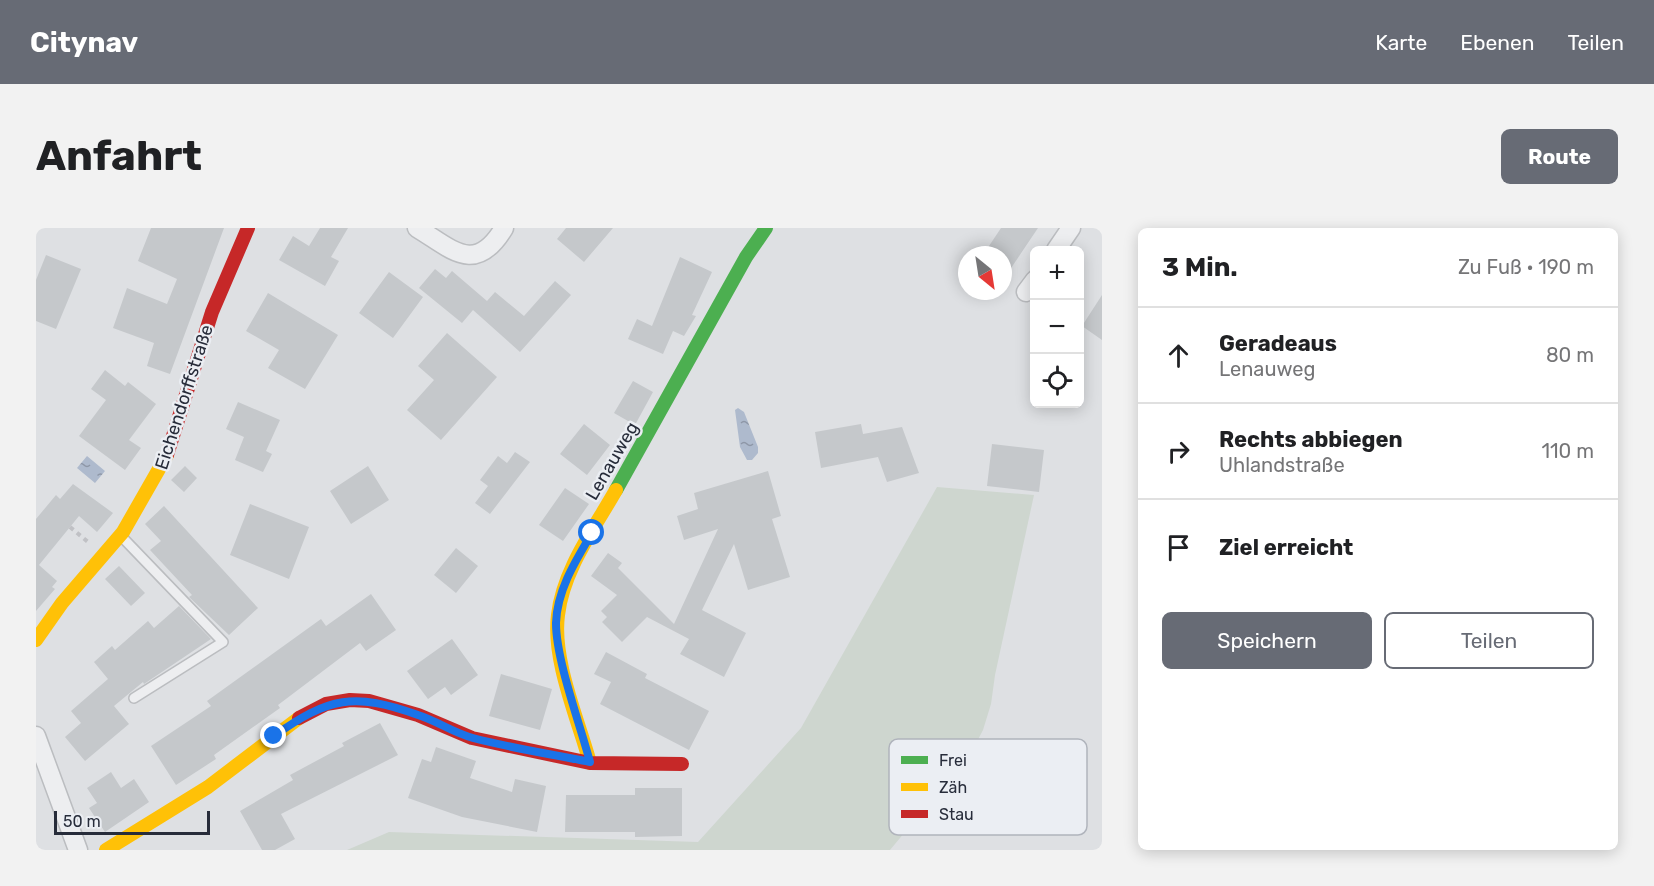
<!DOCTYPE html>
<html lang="de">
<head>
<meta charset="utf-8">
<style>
  :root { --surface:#fff; --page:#f2f2f2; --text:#202124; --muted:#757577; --line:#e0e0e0; --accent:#676b75 }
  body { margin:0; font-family:Rubik,sans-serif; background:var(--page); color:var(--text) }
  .controls { position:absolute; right:18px; top:18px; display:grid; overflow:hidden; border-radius:9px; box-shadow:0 3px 15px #0003 }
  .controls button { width:54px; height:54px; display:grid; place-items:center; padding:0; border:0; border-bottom:2px solid var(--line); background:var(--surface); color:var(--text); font:30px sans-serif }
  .compass { position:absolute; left:922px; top:18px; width:54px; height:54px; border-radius:50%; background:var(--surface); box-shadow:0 3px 15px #0003; rotate:150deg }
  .scale { position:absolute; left:18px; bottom:15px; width:156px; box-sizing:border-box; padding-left:6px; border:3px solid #272c3a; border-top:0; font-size:16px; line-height:21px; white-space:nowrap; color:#272c3a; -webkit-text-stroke:4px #ebeef3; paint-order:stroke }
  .stop { position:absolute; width:18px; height:18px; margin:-14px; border:4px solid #1a73e8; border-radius:50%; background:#fff }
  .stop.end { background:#1a73e8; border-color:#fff; box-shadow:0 2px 6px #0008 }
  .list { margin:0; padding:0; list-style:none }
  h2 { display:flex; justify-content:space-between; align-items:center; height:78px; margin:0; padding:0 24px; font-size:26px }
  h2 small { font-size:20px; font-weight:400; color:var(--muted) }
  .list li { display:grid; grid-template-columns:39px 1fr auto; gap:18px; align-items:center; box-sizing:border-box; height:96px; padding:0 24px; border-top:2px solid var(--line) }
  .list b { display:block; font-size:22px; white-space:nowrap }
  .list p { margin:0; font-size:20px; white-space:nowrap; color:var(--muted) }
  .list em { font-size:20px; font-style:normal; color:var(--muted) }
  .actions { display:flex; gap:12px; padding:18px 24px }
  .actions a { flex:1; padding:14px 0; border:2px solid var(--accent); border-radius:9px; text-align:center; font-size:21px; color:var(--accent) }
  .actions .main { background:var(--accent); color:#fff }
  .icon { flex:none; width:33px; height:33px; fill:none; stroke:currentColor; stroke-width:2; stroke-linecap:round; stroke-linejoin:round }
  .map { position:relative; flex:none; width:1066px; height:622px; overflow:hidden; border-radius:9px }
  header { display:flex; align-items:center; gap:36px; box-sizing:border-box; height:84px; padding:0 30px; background:var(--accent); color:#fff }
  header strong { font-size:28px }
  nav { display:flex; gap:33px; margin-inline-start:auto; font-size:21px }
  .intro { display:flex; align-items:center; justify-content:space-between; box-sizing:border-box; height:144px; padding:0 36px }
  h1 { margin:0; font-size:42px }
  .button { padding:15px 27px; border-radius:9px; background:var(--accent); color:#fff; font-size:21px; font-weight:700 }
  main { display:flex; gap:36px; padding:0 36px }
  aside { flex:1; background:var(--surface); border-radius:9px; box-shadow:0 3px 15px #0003 }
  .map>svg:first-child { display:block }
</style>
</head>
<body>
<header>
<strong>Citynav</strong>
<nav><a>Karte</a><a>Ebenen</a><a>Teilen</a></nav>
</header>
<div class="intro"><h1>Anfahrt</h1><a class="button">Route</a></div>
<main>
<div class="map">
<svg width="1066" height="622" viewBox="0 0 1066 622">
  <defs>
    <pattern id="water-ripples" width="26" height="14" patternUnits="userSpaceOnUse" patternTransform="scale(1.5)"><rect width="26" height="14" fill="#aebacd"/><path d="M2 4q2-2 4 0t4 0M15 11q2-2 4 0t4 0" fill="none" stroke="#8e97a7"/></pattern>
  </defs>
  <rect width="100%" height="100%" fill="#dee0e3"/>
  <path fill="#ced6cf" d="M901,259L998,267L959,447L955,476L947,502L919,556L889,580L854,622H311L353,604L662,614L765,500Z"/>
  <path fill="url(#water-ripples)" d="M702,180L708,184L722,219V225L716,232H711L704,219L699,182Z
    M51,228L69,243L59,255L41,240Z"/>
  <path fill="#c5c8cb" d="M115,0H188L134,146L111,138L118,115L77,100L91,60L131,76L141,51L102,33Z
    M284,0H312L295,29L303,33L289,58L243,32L257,8L273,18Z
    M530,0H577L548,34L521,11Z
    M965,0H1002L967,52V27H947Z
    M10,27L45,41L20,101L0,93V52Z
    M644,29L676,44L656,87L660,88L648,108L637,103L627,126L592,111L601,91L616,98Z
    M399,41L410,50L416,43L451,73L459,64L488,88L519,53L535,67L484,124L437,82L426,95L383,60Z
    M353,44L387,69L357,110L323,85Z
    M232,65L302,107L269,161L232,140L243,122L210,103Z
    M1066,67V112L1046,98Z
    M411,105L461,149L405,212L371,182L398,152L382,138Z
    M69,142L89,158L92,154L120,176L93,212L105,220L89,242L43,208L70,172L55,161Z
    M597,153L617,164L599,197L578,185Z
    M202,174L244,192L230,223L236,226L227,244L199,232L208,209L190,201Z
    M548,196L574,217L551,247L524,226Z
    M825,196L827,206L866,199L883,245L851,254L842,229L785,240L779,204Z
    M956,216L1008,222L1003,264L951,258Z
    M479,224L494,234L454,286L439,275L452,258L444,252L462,228L471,235Z
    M149,238L161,250L148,264L135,252Z
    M332,238L353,272L315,296L294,263Z
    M732,243L745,288L736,291L754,349L712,362L698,316L666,382L710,405L688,449L644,426L653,411L611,389L586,414L566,394L571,389L565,383L581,367L555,348L572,325L586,335L582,340L638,396L682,301L648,312L641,288L662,281L658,265Z
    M37,256L77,285L61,304L43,288L3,337L21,353L16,359L19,361L0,383V291L20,267L24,271Z
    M529,260L553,276L527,313L503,297Z
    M214,276L273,299L253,351L194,327Z
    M128,278L222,380L193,407L153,369L156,367L114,322L125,313L109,296Z
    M420,320L442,338L420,365L398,347Z
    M83,338L109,365L95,378L69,351Z
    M335,366L360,402L330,423L324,415L242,477L244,480L178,527L180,531L140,557L115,518L175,478L171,473L285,391L290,398Z
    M143,378L175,411L108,456L107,454L78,478L93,496L49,533L29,509L45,495L35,483L72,451L58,434L76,418L79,422L112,393L118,400Z
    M416,411L442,447L415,467L409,459L392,471L371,443Z
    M570,424L611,446L609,450L673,483L653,522L564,476L575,454L558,446Z
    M465,446L516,461L504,502L453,488Z
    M344,495L362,527L245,586L259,611L239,622H226L204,583L257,552L254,547L308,518L306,515Z
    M400,519L440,533L434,550L476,564L479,551L510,558L501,604L426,589L372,570L386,531L395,534Z
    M75,544L85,560L98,551L113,574L69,604L53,580L61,575L51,560Z
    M599,560H646V608L599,609V604H529L530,567H599Z"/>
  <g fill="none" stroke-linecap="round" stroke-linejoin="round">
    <defs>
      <path id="lane" d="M86,309L187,414L98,470"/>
      <path id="street" d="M381,0C416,21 439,48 468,0
        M1020,22L1035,0
        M990,64L999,52
        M0,508L42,622"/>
    </defs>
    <use href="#lane" stroke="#bbbdc0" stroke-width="12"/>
    <use href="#street" stroke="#bbbdc0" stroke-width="21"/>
    <path stroke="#c0c1c5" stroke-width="4" stroke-dasharray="4.5 4.5" stroke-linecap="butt" d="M34,299L52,314"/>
    <use href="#lane" stroke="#edeef0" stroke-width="9"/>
    <use href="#street" stroke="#edeef0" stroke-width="18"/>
    <path stroke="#4caf50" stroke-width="14" d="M580,262L710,29L730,0"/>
    <path stroke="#ffc107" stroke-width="14" d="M0,412L26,375L87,304L131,227
      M554,535C542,491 516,432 522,387C527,342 558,301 580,262
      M70,622L172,559L263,490"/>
    <path stroke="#c62828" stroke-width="14" d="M131,227L176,84L212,0
      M263,490L290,476L314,472L333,473L382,487L436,510L554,535L646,536"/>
  </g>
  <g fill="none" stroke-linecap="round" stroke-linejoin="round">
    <path stroke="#1a73e8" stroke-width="8" d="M238,508C293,469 318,464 382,487C401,493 418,505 437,510C475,520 515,526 554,534C544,496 520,432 520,395C521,362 540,332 556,305"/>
  </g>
  <g text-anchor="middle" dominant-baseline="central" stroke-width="5" stroke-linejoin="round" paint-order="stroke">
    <g font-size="18" fill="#272c3a" stroke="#ebeef3">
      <text transform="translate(148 169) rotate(-72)">Eichendorffstraße</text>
      <text transform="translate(576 233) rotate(-60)">Lenauweg</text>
    </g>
  </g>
  <rect x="853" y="511" width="198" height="96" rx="9" fill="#ebeef3" stroke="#b0b4bc" stroke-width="1.5"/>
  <rect x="865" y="528" width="27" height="8" fill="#4caf50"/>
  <rect x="865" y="555" width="27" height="8" fill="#ffc107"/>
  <rect x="865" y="582" width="27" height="8" fill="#c62828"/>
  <g font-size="16" fill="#272c3a">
    <text x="903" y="538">Frei</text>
    <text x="903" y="565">Zäh</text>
    <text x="903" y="592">Stau</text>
  </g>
</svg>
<div class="controls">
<button>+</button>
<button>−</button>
<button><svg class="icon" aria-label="locate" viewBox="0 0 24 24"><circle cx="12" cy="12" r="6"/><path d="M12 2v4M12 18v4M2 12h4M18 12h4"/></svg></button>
</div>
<svg class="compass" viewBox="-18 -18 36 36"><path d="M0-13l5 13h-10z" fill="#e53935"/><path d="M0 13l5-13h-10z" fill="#757577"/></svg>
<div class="scale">50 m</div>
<div class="stop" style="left:556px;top:305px"></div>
<div class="stop end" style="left:238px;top:508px"></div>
</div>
<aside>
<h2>3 Min.<small>Zu Fuß · 190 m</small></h2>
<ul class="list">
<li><svg class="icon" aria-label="ahead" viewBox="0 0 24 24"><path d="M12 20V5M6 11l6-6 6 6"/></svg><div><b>Geradeaus</b><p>Lenauweg</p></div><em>80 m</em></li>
<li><svg class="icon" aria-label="right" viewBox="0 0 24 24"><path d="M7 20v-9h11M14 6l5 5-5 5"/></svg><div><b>Rechts abbiegen</b><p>Uhlandstraße</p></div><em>110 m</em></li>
<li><svg class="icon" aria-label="arrive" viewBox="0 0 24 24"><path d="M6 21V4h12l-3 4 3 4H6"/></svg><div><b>Ziel erreicht</b></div></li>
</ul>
<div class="actions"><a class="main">Speichern</a><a>Teilen</a></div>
</aside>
</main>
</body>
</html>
